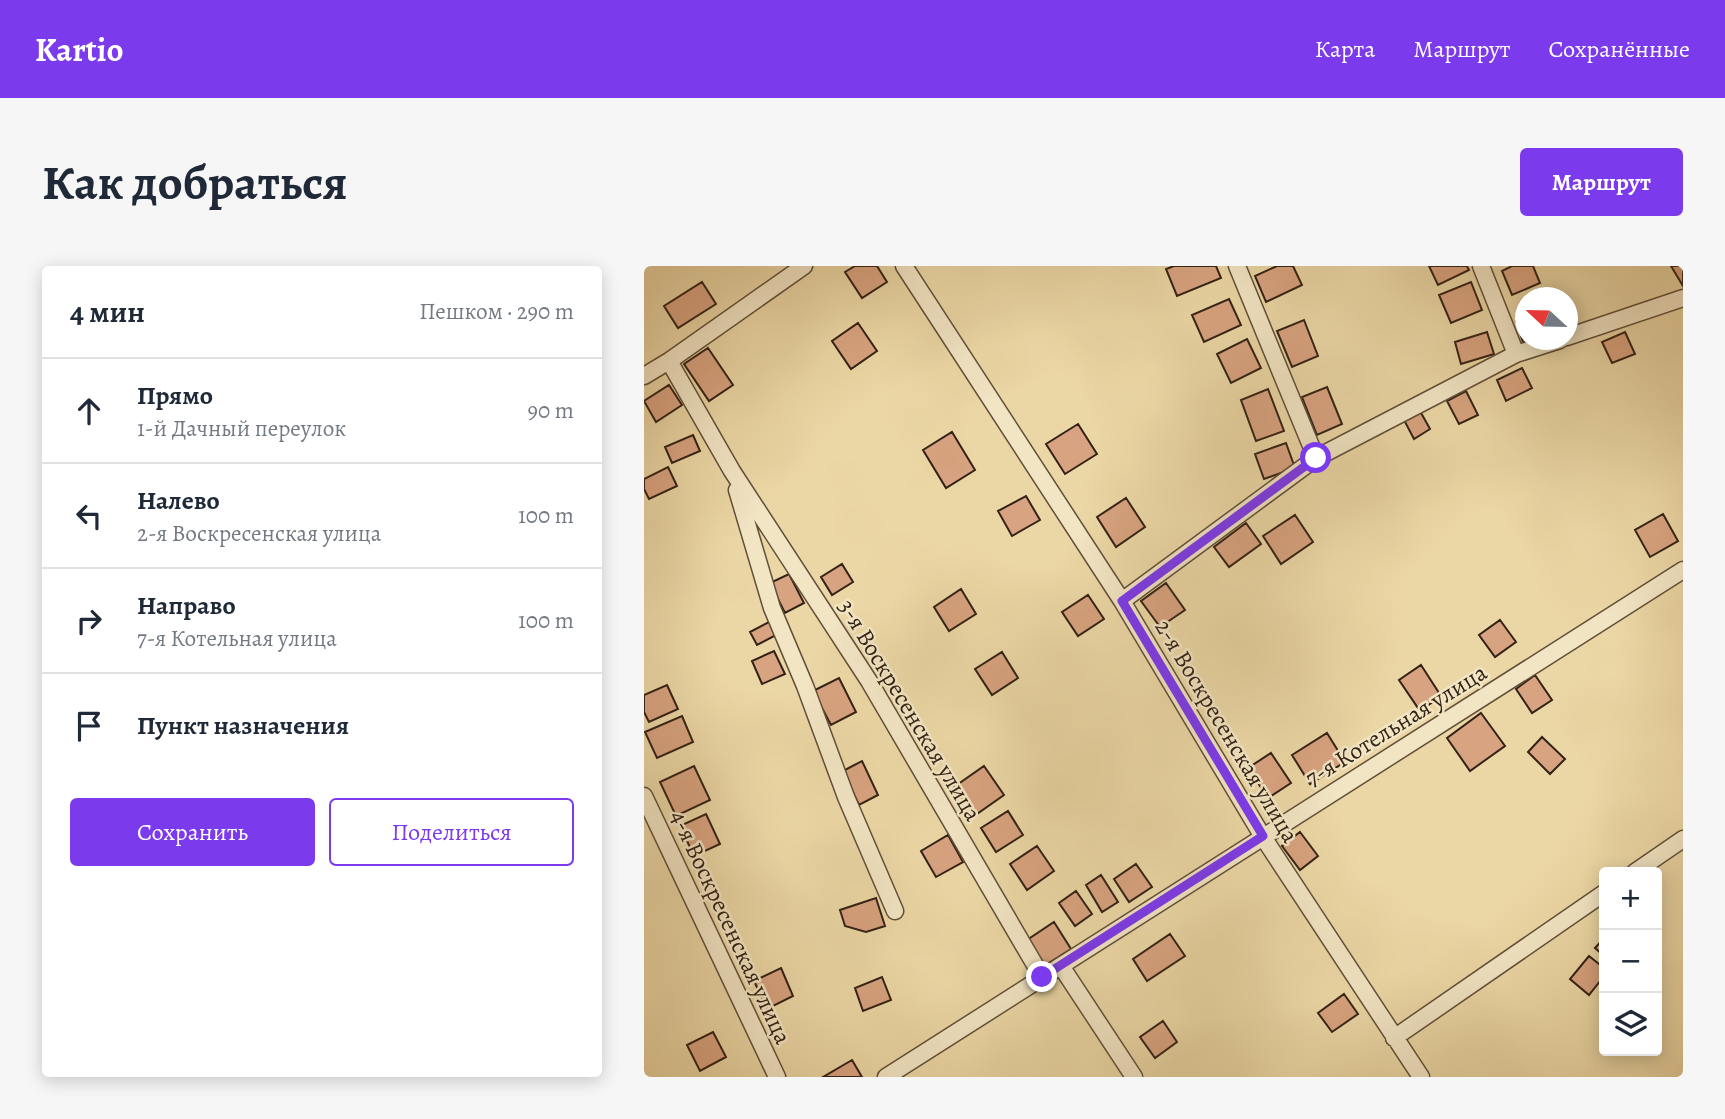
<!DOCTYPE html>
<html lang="ru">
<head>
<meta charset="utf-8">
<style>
  :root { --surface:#fff; --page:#f6f6f7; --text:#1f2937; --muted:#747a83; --line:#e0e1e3; --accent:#7c3aed }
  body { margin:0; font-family:Alegreya,serif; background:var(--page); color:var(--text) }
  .controls { position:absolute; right:21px; bottom:21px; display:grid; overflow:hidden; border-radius:7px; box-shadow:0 4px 18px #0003 }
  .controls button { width:63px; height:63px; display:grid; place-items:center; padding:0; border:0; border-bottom:2px solid var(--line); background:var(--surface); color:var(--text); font:35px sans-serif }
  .compass { position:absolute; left:871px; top:21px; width:63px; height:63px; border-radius:50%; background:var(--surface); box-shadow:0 4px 18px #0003; rotate:292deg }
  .stop { position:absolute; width:21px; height:21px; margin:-16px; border:5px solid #7c3aed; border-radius:50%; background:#fff }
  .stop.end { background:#7c3aed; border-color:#fff; box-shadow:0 2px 7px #0008 }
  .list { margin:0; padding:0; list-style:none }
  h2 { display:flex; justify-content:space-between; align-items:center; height:91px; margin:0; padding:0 28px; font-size:30px }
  h2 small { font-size:23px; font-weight:400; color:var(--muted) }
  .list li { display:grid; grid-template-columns:46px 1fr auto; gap:21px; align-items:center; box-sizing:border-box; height:105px; padding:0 28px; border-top:2px solid var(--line) }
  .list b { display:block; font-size:26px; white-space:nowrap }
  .list p { margin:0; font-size:23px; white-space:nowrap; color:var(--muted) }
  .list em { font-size:23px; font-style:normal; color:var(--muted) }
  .actions { display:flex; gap:14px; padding:21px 28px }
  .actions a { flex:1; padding:16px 0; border:2px solid var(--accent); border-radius:7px; text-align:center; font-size:24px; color:var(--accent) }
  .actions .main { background:var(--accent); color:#fff }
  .icon { flex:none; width:38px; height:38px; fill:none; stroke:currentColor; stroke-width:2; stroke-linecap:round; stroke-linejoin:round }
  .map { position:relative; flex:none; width:1039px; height:811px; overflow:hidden; border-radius:7px }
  header { display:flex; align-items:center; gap:42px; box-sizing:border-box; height:98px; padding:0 35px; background:var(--accent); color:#fff }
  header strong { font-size:33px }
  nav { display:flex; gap:38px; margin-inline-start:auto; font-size:24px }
  .intro { display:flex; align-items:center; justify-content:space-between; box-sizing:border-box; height:168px; padding:0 42px }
  h1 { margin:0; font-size:49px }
  .button { padding:18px 32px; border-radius:7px; background:var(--accent); color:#fff; font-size:24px; font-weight:700 }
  main { display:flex; gap:42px; padding:0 42px }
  aside { flex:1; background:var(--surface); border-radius:7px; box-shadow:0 4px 18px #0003 }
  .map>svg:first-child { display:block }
</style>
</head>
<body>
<header>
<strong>Kartio</strong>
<nav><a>Карта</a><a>Маршрут</a><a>Сохранённые</a></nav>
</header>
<div class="intro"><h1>Как добраться</h1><a class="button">Маршрут</a></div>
<main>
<aside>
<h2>4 мин<small>Пешком · 290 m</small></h2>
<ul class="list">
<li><svg class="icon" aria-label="ahead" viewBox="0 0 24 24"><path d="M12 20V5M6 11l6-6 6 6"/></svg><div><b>Прямо</b><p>1-й Дачный переулок</p></div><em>90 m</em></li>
<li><svg class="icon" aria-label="left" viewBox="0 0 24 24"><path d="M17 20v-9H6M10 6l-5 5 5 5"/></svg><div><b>Налево</b><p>2-я Воскресенская улица</p></div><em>100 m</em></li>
<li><svg class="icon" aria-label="right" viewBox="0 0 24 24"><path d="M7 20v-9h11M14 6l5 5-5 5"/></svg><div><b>Направо</b><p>7-я Котельная улица</p></div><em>100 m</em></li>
<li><svg class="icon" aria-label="arrive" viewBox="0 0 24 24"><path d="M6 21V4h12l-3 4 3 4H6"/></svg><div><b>Пункт назначения</b></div></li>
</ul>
<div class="actions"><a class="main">Сохранить</a><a>Поделиться</a></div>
</aside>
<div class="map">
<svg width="1039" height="811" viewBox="0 0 1039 811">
  <rect width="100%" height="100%" fill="#ebd7a5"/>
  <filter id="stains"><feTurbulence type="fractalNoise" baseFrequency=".00286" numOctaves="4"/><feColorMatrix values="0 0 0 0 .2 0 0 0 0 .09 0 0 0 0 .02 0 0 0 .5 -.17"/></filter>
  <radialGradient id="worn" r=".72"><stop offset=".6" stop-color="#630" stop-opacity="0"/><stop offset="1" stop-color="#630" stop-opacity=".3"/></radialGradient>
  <path fill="#d8a380" stroke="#332215" stroke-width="2" d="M211,0H233L243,16L218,32L201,6Z
    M530,0H572L577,12L533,30L522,3Z
    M633,0H649L658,19L622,36L611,10Z
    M785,0H823L825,4L794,19Z
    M868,0H889L896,17L868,29L858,5Z
    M1027,0H1039V20Z
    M58,16L72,38L34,62L20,40Z
    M827,16L838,44L807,57L795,29Z
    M585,33L597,59L560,76L548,49Z
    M881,52V74H888L879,76L872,55Z
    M660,54L674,90L648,101L633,65Z
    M214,57L233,85L207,103L188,75Z
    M843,66L850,88L817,98L811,76Z
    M981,66L991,88L968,97L958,76Z
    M603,73L617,102L587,117L573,88Z
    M64,82L89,119L65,135L40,98Z
    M878,102L888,122L862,135L853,114Z
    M25,119L38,139L12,156L0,135Z
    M683,121L698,158L673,169L658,131Z
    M624,123L640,165L612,175L597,134Z
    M822,125L834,149L815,158L803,135Z
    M776,145L786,163L770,173L760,154Z
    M434,158L453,188L421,208L402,178Z
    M308,166L331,204L302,222L279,184Z
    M49,169L56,185L28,197L21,181Z
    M642,177L651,202L620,213L611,188Z
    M24,201L33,220L5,233L0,223V213Z
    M382,230L396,254L368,270L354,245Z
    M482,232L501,261L472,281L453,251Z
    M1019,248L1034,275L1006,291L991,264Z
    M651,249L669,276L637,298L619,270Z
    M602,257L617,278L585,301L570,281Z
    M198,298L209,316L188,329L177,311Z
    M145,308L160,337L141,347L126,317Z
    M522,317L541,344L516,361L497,335Z
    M317,323L332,348L305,365L290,341Z
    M444,329L460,353L434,370L418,346Z
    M856,354L872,376L851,391L835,369Z
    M125,356L132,369L113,379L106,366Z
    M130,385L141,408L118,418L108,395Z
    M358,386L374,412L348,429L331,403Z
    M777,399L797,430L776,445L755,414Z
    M891,409L908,434L888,447L872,423Z
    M195,412L212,446L187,459L169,425Z
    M23,419L34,443L5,456L0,446V429Z
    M837,447L861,480L826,505L803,472Z
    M38,450L49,476L13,492L1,466Z
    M683,467L701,496L666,518L648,489Z
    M898,471L921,493L906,508L884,486Z
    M627,487L647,517L624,532L604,502Z
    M218,495L234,529L215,539L199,505Z
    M50,500L66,534L32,550L16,516Z
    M340,500L360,529L330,550L310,521Z
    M364,545L379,569L352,586L337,562Z
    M62,548L76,578L50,590L36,560Z
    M656,566L674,590L656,604L638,580Z
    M304,569L319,596L292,611L277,585Z
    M393,580L410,605L383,624L366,598Z
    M492,598L508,621L485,636L470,613Z
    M457,609L474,636L458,646L442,619Z
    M432,625L448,648L431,660L415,637Z
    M232,632L241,660L222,666L201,660L196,644Z
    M410,656L427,683L400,700L383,674Z
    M526,668L541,690L503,715L489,693Z
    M960,672V690L951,682Z
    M945,690L960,702V710L945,729L926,713Z
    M137,702L149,730L123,743L110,715Z
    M238,711L247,734L219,745L211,722Z
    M700,728L714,748L688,766L674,747Z
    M519,755L533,776L511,792L496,771Z
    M69,766L82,791L56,805L43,779Z
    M208,794L218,811H179Z"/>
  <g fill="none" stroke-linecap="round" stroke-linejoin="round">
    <defs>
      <path id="minor" d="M260,0L478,335L619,571L777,811
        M593,0L672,192
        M837,0L872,88
        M923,71L1039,32
        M25,95L88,205L225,415L398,711
        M0,110L25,95L160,0
        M93,224L128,342L161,420L202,531L251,645
        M478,335L672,192L872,88L916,74
        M0,530L133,811
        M991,606L1039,573
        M417,700L490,811
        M750,772L960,627
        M242,811L1039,304"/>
    </defs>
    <use href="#minor" stroke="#614f39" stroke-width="19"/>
    <use href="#minor" stroke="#f2e5c4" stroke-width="16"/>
  </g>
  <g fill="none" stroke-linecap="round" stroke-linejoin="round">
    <path stroke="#7c3aed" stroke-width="9" d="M398,711L619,570L478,335L672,192"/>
  </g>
  <g text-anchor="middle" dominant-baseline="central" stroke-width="5" stroke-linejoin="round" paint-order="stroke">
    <g font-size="24" fill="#332215" stroke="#f2e5c4">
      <text transform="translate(266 444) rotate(59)">3-я Воскресенская улица</text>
      <text transform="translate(752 459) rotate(-32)">7-я Котельная улица</text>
      <text transform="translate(583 465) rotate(59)">2-я Воскресенская улица</text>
      <text transform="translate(87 661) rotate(65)">4-я Воскресенская улица</text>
    </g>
  </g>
  <rect width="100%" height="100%" filter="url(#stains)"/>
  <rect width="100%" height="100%" fill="url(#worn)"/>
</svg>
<div class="controls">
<button>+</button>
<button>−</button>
<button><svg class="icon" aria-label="layers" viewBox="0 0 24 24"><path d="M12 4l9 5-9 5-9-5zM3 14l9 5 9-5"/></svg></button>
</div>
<svg class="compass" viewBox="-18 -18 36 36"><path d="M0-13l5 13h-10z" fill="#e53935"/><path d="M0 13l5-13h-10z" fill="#747a83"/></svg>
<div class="stop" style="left:672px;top:192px"></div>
<div class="stop end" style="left:398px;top:711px"></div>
</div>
</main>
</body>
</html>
